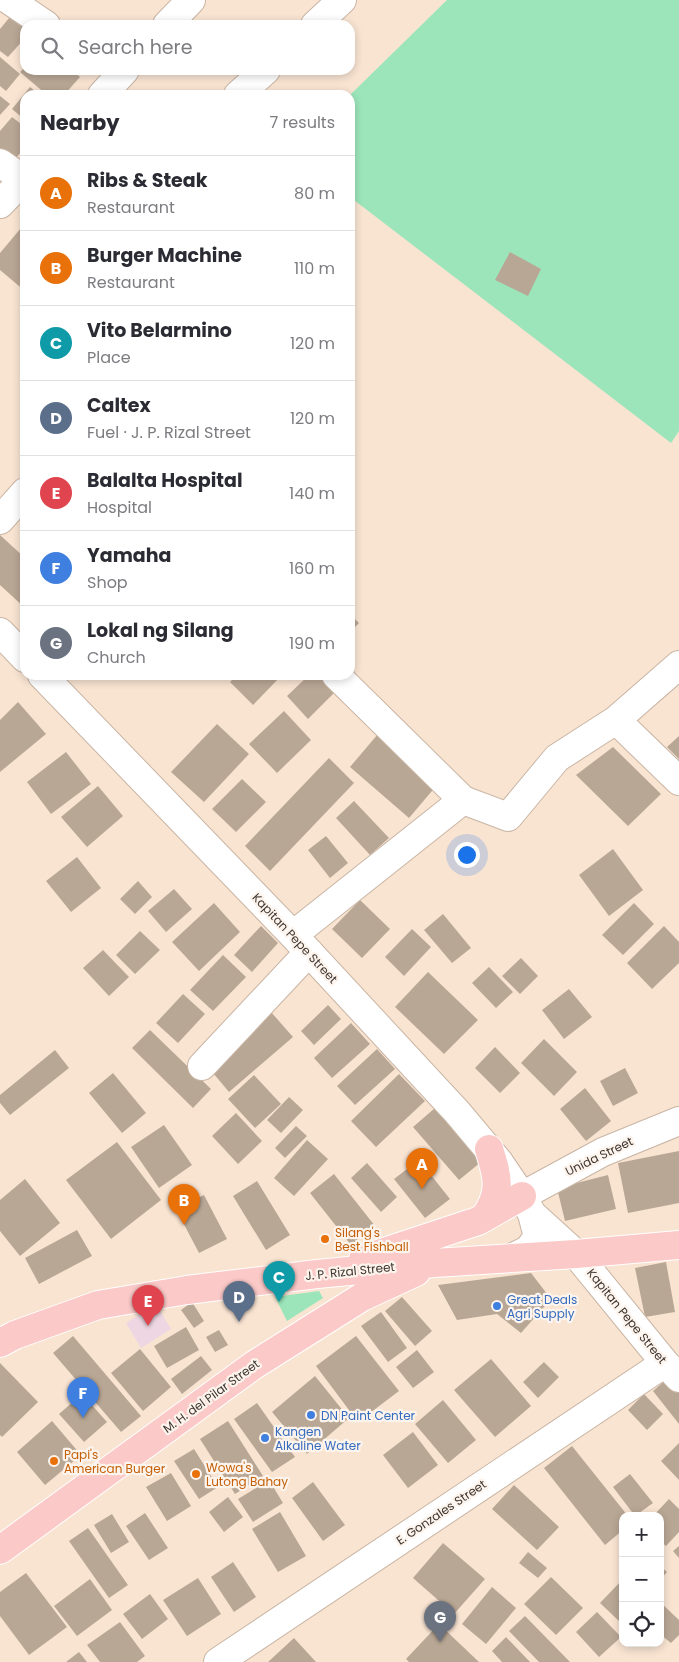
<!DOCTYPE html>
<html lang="en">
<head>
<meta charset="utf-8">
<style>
  :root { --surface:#fff; --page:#f7f7f7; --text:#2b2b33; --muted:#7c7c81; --line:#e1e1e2; --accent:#2570a3 }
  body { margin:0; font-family:Poppins,sans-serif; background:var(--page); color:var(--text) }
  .controls { position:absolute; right:15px; bottom:15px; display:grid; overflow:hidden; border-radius:10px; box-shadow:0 2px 8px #0003 }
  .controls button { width:45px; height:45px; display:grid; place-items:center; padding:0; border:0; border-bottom:1px solid var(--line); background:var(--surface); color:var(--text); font:25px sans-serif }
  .you { position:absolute; left:466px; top:854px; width:18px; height:18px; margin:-12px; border:4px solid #fff; border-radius:50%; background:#1a73e8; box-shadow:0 0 0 8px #1a73e833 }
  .badge { display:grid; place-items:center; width:32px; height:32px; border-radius:50%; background:var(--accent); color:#fff; font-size:16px; font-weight:700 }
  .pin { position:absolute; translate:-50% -41px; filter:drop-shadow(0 1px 2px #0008) }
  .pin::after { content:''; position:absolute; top:26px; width:18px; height:15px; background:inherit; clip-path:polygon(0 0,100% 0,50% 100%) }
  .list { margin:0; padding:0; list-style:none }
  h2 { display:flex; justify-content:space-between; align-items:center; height:65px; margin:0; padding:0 20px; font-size:21px }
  h2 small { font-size:16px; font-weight:400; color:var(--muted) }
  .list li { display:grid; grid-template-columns:32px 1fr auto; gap:15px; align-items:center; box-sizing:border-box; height:75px; padding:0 20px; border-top:1px solid var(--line) }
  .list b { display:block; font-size:19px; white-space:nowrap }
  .list p { margin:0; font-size:16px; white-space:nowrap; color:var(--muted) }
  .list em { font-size:16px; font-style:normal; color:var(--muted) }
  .icon { flex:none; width:28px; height:28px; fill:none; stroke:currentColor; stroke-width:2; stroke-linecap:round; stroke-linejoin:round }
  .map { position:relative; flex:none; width:679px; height:1662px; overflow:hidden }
  .search { position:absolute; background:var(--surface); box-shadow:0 2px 8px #0003; left:20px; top:20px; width:335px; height:55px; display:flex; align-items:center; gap:12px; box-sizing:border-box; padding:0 18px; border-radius:15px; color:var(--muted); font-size:19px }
  .panel { position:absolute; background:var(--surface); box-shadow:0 2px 8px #0003; left:20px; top:90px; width:335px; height:590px; border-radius:15px }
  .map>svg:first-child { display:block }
</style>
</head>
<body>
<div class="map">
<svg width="679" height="1662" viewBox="0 0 679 1662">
  <rect width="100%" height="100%" fill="#f9e4d2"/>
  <path fill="#eed7e3" d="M156,1304L171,1329L141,1348L126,1323Z"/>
  <path fill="#9ce5ba" d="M447,0H679V431L671,443L350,197V95Z
    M319,1291L323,1298L287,1321L275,1297Z"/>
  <path fill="#b9a795" d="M14,12L25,25V38L8,57L0,51V29Z
    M0,57L20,74L6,91L0,86Z
    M25,67V70H72L80,77L64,95H47L20,72Z
    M30,87L40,95H25V120L12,109Z
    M0,96L10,104L0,115Z
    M12,117L25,127V147L12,163L0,153V131Z
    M21,228L25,231V291L0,270V253Z
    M510,252L541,269L528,296L495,280Z
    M0,535L25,558V608L0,585Z
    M350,614L359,623L350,632Z
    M237,675H282L253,705L230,682Z
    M309,675H329L340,687L308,719L287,696Z
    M18,702L46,734L0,772V720Z
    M284,711L311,740L277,773L249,744Z
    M217,724L249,754L204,802L171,772Z
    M378,734L437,785L409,818L350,767Z
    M679,736V759L667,747Z
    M613,747L661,794L628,826L576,775Z
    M66,752L91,784L51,814L27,782Z
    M329,758L354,783L270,871L245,846Z
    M242,779L266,802L236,832L212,809Z
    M98,786L123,816L87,847L61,817Z
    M354,801L389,838L370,855L336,818Z
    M326,836L348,863L330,878L308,850Z
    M613,849L643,890L609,916L579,875Z
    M77,857L101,888L71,912L46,881Z
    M138,881L152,897L135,914L120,899Z
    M174,889L192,909L166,932L148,911Z
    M360,900L390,929L362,958L332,929Z
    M214,903L240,932L199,971L172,942Z
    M634,903L654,924L623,955L602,935Z
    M443,914L471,948L452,963L424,930Z
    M261,926L278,943L252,972L234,955Z
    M664,926L679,942V963L652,989L627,963Z
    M412,929L431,947L404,976L385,957Z
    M140,931L160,950L135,974L116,955Z
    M103,950L129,977L109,996L83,968Z
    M223,955L246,977L213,1011L190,990Z
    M521,958L538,976L520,994L502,976Z
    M489,967L513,992L496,1008L472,983Z
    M428,972L478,1020L444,1054L395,1007Z
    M569,989L592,1017L564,1039L542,1010Z
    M183,994L205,1014L178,1043L156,1023Z
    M328,1005L341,1019L314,1045L301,1031Z
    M271,1012L293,1037L229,1092L208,1067Z
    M351,1023L370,1044L332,1078L314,1058Z
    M150,1030L211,1089L193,1108L132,1048Z
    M544,1039L577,1072L554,1096L521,1063Z
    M495,1047L520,1073L500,1093L475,1068Z
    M377,1049L395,1069L355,1105L337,1086Z
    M55,1050L69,1068L10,1115L0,1103V1095Z
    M625,1068L638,1093L613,1106L600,1081Z
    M113,1073L146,1113L122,1133L89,1093Z
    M399,1074L425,1101L376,1147L351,1121Z
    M254,1075L281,1104L255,1128L228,1099Z
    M585,1088L611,1121L586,1141L560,1109Z
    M289,1097L303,1110L281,1133L267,1120Z
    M435,1108L481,1162L459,1180L413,1127Z
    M236,1113L262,1141L238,1164L212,1136Z
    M164,1125L192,1165L159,1188L131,1147Z
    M296,1126L307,1136L285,1158L275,1148Z
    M307,1140L328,1159L294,1196L274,1178Z
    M117,1142L161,1200L111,1239L66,1180Z
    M679,1151V1203L628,1213L618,1163Z
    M419,1160L450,1199L425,1218L394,1179Z
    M367,1163L397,1197L381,1212L351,1178Z
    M334,1174L375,1226L351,1245L310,1193Z
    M608,1175L616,1209L565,1221L557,1188Z
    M25,1179L60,1223L20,1256L0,1231V1200Z
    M257,1181L290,1235L266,1250L233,1196Z
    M204,1195L227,1239L199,1253L176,1209Z
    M77,1230L92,1256L39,1284L25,1258Z
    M666,1262L675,1312L645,1317L635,1268Z
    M531,1273L551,1299L521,1333L497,1314L457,1320L438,1285Z
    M402,1297L432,1331L415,1346L385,1311Z
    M192,1302L204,1321L194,1328L181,1310Z
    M381,1312L407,1348L388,1362L361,1326Z
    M186,1327L199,1350L167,1368L154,1346Z
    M219,1330L228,1345L215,1352L206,1337Z
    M73,1336L141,1416L121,1432L53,1353Z
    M356,1336L399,1391L358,1422L316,1366Z
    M140,1349L171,1387L143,1411L111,1373Z
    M417,1350L434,1372L413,1388L396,1367Z
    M201,1356L212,1370L182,1394L171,1379Z
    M491,1359L531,1406L495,1437L454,1390Z
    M544,1362L559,1377L538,1398L523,1382Z
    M0,1363L38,1402L2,1437L0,1435Z
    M315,1376L349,1418L307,1454L272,1412Z
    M669,1377L679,1390V1424L653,1391Z
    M82,1394L107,1422L84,1442L59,1414Z
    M644,1394L663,1414L647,1430L628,1410Z
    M443,1400L476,1440L448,1463L415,1424Z
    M257,1403L295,1457L272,1472L234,1419Z
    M52,1421L81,1455L45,1485L17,1452Z
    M228,1421L263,1476L235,1494L200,1439Z
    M413,1432L438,1465L408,1488L383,1455Z
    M679,1443V1480L661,1461Z
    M572,1446L628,1516H623V1530L605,1545L544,1468Z
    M194,1449L218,1487L199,1499L174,1461Z
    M171,1473L191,1506L167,1521L146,1487Z
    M630,1474L653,1503L635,1516L613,1487Z
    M269,1480L283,1503L253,1522L238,1499Z
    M313,1482L345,1525L323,1541L292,1498Z
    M514,1485L559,1527L537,1550L492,1509Z
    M228,1497L243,1517L224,1532L209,1512Z
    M669,1499L679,1509V1532L666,1546L660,1541V1516H653Z
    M280,1512L306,1556L278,1572L252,1529Z
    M145,1513L168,1548L149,1560L126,1526Z
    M112,1514L129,1542L111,1553L94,1525Z
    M88,1528L128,1585L109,1598L69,1541Z
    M443,1543L485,1579L454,1614L413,1578Z
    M679,1546V1558L673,1551Z
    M528,1552L547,1568L538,1578L519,1563Z
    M233,1562L256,1597L234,1612L211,1577Z
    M660,1566L667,1572L660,1580Z
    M26,1573L67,1627L29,1655L0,1616V1592Z
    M551,1577L583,1608L556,1635L524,1604Z
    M198,1578L221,1614L187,1636L163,1600Z
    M90,1579L112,1610L77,1636L54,1606Z
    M623,1579V1619L620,1622L600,1603Z
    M492,1587L516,1608L486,1644L462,1624Z
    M150,1594L168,1619L142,1639L123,1614Z
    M660,1602L679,1620V1635L671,1643L660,1634Z
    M597,1612L621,1637L599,1657L576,1632Z
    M525,1616L570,1662H539L509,1631Z
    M120,1622L145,1656L137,1662H100L87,1645Z
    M439,1624L479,1662H409L406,1659Z
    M506,1637L530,1662H502L492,1651Z
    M294,1638L316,1662H268Z
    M79,1652L87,1662H66Z"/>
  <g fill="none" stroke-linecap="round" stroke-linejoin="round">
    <defs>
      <path id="minor" d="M9,0L46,25
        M167,25L191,0
        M315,25L342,0
        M102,95L125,70
        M238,95L266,70
        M0,163L23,179
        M0,204L25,178
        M0,520L25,492
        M0,632L25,658
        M42,675L293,935L457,1112L499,1162L522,1196L532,1214L538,1237L528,1250L511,1258
        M336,675L463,800
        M616,720L679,781
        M293,935L463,800L508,817L557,758L616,720L679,665
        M202,1066L309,952
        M522,1196L603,1152L679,1121
        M532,1214L576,1254L665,1363L679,1378
        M218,1662L665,1363"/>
      <path id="major" d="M485,1217C502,1191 498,1178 489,1149
        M363,1259L478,1221L522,1196
        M0,1343L15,1335L98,1305L187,1290L317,1274L434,1263L576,1254L679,1245
        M0,1550L254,1365L362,1297L416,1272"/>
    </defs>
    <use href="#minor" stroke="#c9b5a4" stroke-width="30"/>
    <use href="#major" stroke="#fff" stroke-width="30"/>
    <use href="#minor" stroke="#fff" stroke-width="28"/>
    <use href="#major" stroke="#fbc9c7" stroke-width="28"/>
  </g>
  <g fill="#e8710a" stroke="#fcf4ed" stroke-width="2">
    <circle cx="325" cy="1239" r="5"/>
    <circle cx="54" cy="1461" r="5"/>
    <circle cx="196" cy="1474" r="5"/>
  </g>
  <g fill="#3f7fe0" stroke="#fcf4ed" stroke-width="2">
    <circle cx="497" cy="1306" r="5"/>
    <circle cx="311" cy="1415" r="5"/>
    <circle cx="265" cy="1438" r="5"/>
  </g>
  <g text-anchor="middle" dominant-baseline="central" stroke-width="4.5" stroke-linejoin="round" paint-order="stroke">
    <g font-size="12" fill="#3e362f" stroke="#fcf4ed">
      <text transform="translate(295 938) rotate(47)">Kapitan Pepe Street</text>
      <text transform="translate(599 1156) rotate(-26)">Unida Street</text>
      <text transform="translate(350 1271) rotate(-6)">J. P. Rizal Street</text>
      <text transform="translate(627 1316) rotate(51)">Kapitan Pepe Street</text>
      <text transform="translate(211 1396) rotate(-36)">M. H. del Pilar Street</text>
      <text transform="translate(441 1512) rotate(-34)">E. Gonzales Street</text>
    </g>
    <g font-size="12" fill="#c56008" stroke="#fcf4ed" text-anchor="start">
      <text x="335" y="1232">Silang's<tspan x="335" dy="14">Best Fishball</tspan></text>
      <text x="64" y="1454">Papi's<tspan x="64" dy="14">American Burger</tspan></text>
      <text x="206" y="1467">Wowa's<tspan x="206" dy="14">Lutong Bahay</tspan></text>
    </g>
    <g font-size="12" fill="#366cbe" stroke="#fcf4ed" text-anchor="start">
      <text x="507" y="1299">Great Deals<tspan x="507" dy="14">Agri Supply</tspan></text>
      <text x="321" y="1415">DN Paint Center</text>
      <text x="275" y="1431">Kangen<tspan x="275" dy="14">Alkaline Water</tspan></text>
    </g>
  </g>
</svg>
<div class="controls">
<button>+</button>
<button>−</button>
<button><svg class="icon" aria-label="locate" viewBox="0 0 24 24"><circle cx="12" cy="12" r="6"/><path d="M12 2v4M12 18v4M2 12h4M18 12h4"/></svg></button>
</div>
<div class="you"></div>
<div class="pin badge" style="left:422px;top:1189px;background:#e8710a">A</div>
<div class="pin badge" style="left:184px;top:1225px;background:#e8710a">B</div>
<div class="pin badge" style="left:279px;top:1302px;background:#0f9aa8">C</div>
<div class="pin badge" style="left:239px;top:1322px;background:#5c6f8a">D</div>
<div class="pin badge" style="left:148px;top:1326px;background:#e0444e">E</div>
<div class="pin badge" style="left:83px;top:1418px;background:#3f7fe0">F</div>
<div class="pin badge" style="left:440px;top:1642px;background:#6b7280">G</div>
<div class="search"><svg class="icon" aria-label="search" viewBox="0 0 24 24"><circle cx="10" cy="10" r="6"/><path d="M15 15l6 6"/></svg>Search here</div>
<section class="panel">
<h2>Nearby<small>7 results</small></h2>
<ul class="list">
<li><span class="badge" style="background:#e8710a">A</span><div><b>Ribs &amp; Steak</b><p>Restaurant</p></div><em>80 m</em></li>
<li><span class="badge" style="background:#e8710a">B</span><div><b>Burger Machine</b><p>Restaurant</p></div><em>110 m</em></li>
<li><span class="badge" style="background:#0f9aa8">C</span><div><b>Vito Belarmino</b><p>Place</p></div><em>120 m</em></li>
<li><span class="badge" style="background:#5c6f8a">D</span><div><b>Caltex</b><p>Fuel · J. P. Rizal Street</p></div><em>120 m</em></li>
<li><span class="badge" style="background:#e0444e">E</span><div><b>Balalta Hospital</b><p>Hospital</p></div><em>140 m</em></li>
<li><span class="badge" style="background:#3f7fe0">F</span><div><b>Yamaha</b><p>Shop</p></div><em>160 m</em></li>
<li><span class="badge" style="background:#6b7280">G</span><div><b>Lokal ng Silang</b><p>Church</p></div><em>190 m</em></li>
</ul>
</section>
</div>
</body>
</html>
